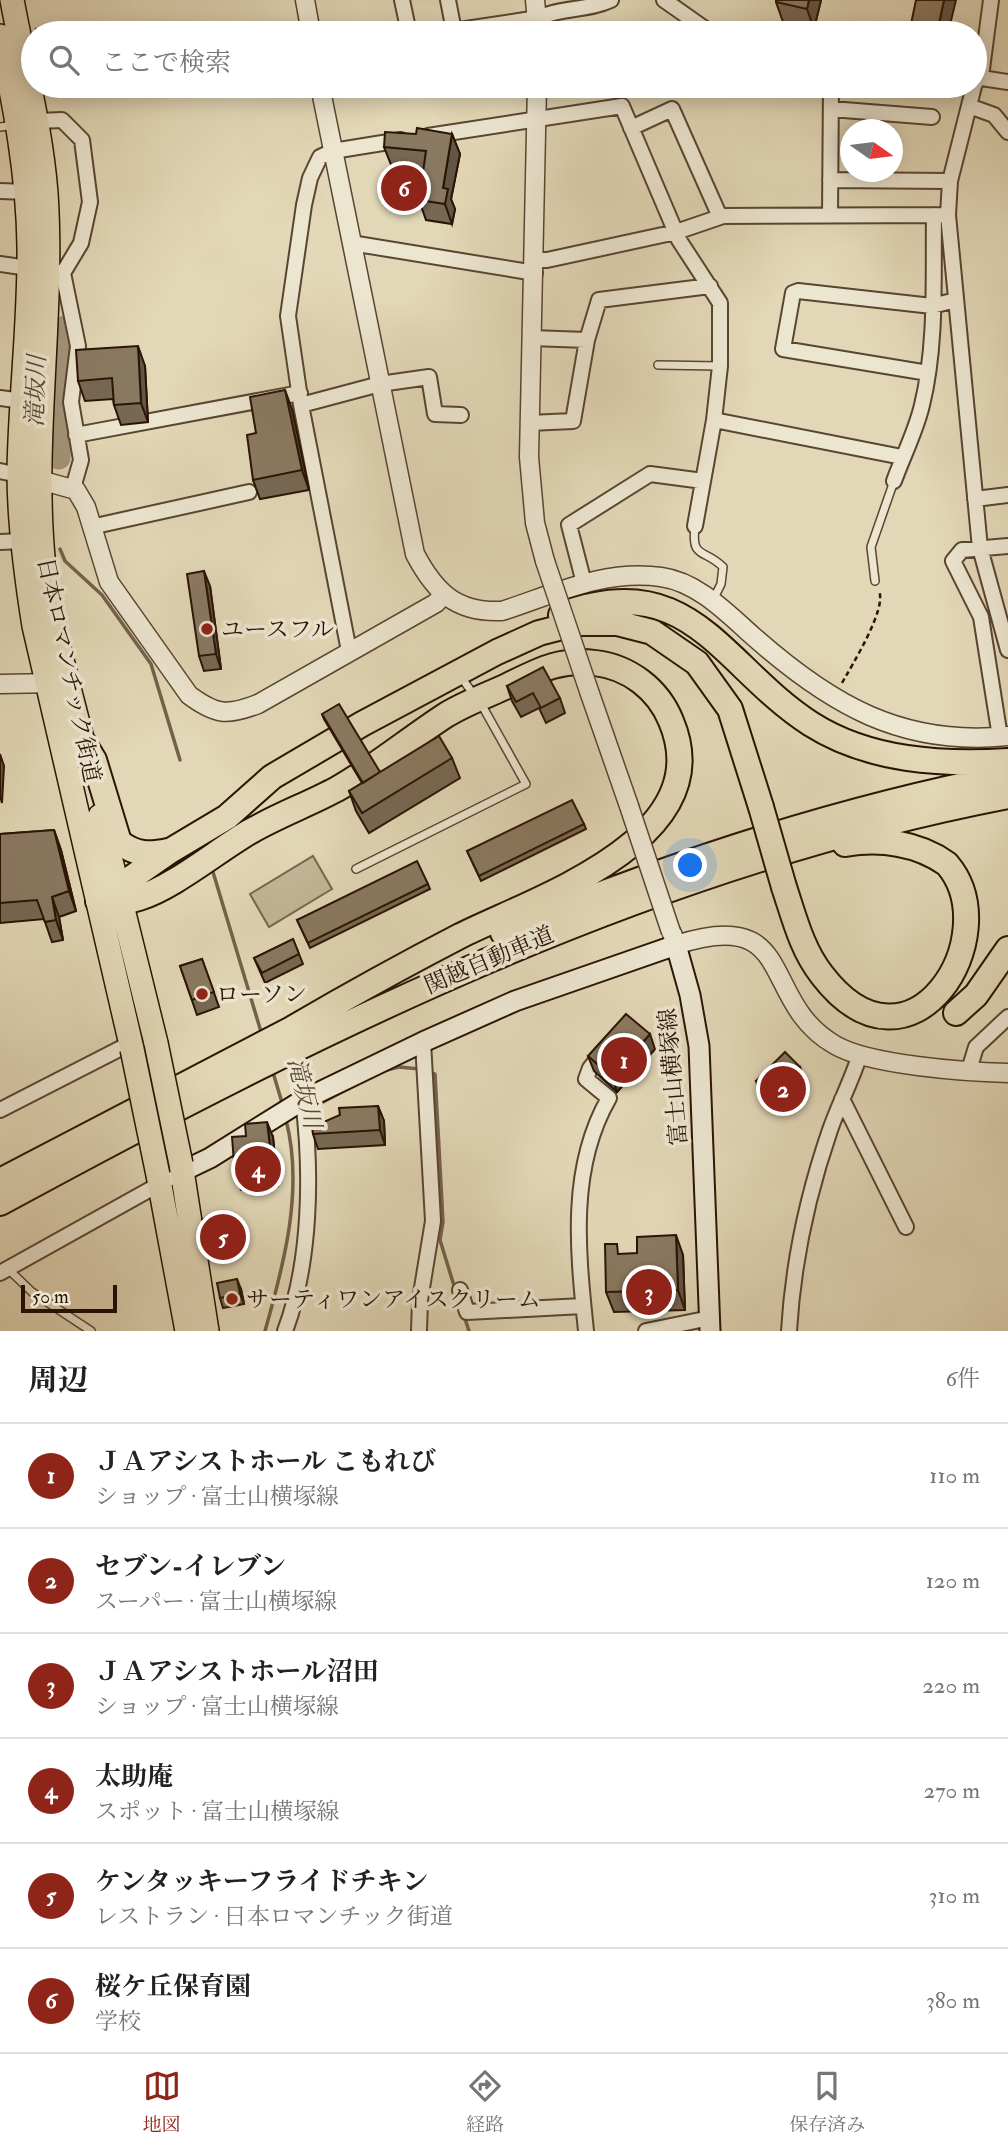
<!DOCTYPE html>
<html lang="ja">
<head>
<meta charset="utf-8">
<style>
  :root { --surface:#fff; --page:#f2f2f2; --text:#222; --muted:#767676; --line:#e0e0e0; --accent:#8f2418 }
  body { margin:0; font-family:"IM FELL Double Pica","Noto Serif JP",serif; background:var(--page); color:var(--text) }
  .compass { position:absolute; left:840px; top:119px; width:63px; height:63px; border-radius:50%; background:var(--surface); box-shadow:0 4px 18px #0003; rotate:104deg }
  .scale { position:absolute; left:21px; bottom:18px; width:96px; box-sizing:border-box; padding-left:7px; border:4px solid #2b1405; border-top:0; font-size:19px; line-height:24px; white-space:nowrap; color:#2b1405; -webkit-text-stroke:5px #ece5d0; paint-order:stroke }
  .you { position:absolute; left:691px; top:866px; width:24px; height:24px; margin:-18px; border:5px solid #fff; border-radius:50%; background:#1a73e8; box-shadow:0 0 0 10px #1a73e833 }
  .badge { display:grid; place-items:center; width:46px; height:46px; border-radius:50%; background:var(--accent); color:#fff; font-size:23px; font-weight:700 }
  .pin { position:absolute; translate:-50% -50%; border:4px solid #fff; box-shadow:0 2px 7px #0006 }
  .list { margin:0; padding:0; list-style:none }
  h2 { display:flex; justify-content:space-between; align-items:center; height:91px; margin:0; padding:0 28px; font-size:30px }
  h2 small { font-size:23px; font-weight:400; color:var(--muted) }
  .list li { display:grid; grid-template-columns:46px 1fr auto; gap:21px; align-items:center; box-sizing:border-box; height:105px; padding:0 28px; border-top:2px solid var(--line) }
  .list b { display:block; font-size:26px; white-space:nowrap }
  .list p { margin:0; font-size:23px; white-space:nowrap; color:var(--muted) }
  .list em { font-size:23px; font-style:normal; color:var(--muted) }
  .icon { flex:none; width:38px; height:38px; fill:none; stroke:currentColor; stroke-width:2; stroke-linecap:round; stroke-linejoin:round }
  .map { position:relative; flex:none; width:1008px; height:1331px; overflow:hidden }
  .search { position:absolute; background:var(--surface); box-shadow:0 4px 18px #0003; left:21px; right:21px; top:21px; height:77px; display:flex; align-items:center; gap:18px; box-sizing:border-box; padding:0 24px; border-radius:38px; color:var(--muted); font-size:26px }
  .sheet { height:721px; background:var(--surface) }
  nav { display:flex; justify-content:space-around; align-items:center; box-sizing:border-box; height:98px; border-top:2px solid var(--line); background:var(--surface); font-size:19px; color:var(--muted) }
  nav a { display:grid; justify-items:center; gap:4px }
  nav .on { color:var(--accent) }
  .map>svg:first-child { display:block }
</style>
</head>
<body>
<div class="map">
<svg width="1008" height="1331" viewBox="0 0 1008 1331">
  <rect width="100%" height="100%" fill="#e2d7b6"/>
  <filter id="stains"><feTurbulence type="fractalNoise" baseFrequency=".00286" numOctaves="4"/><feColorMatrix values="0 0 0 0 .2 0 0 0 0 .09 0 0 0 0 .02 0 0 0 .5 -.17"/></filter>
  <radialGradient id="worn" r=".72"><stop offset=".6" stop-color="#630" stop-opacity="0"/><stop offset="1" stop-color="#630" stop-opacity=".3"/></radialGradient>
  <path fill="#c3b698" stroke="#77654e" stroke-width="2" d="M313,856L332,889L269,927L250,894Z"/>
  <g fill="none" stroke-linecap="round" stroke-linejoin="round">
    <path stroke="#74614b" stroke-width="3.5" d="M60,549L65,561L102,595L151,664L180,760
      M213,872L262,1035
      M272,1069L283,1106
      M383,1071L399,1067L420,1069
      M430,1072L435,1074L443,1222L440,1240L455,1289
      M308,1110L357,1084
      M464,1316L469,1331
      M265,1331C284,1264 304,1189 286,1120"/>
    <path stroke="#a4957a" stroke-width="23" d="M59,458L65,327"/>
    <defs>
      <path id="service" d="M0,127L15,125
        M658,365L720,366
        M695,526C691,560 704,548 723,567L721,584L713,600
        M875,581L871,547L894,481
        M356,869L526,784L484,709L461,677
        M8,1269L32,1292L91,1331"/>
      <path id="minor" d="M402,0L409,33
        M448,0L454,31
        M664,0L711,33
        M439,33L538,18C561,7 588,11 611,0
        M975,77L1008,82
        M975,84L982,69L991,0
        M974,86L950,181L948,215L980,548L1008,650
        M969,106L994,115L1008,132
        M831,109L932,117
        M631,128L672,109L720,217
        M428,136L622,106L679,240L720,303V366L714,420L695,526
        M830,180L950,181
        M0,191L27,192
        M830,215L831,86
        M351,243L535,273
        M535,260H547L676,232L723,216L948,215
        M0,264L63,273L81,243L90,202L82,140L62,120L37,121
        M63,273L78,346L71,402L81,460L73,488
        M531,338L587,340
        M928,373L783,349L793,293L798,291L932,306L956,300
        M0,398L22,401
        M301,405L380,384L429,377L435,414L461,415
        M714,420L902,457
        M529,423L573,421L587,340L599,300L710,286
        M76,435L300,393
        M0,471L19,475
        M894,481C903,456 916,431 922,405C937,344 933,277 934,215
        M975,499L1008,495
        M91,527L249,492
        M0,542L23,541
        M584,583L569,525L650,474L703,481
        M349,651L301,405L288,316L304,205L310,178L320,157L333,151L401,140
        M1000,737L981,617L953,561L962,550L1008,546
        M969,1070L976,1047L1008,1017
        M842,1099L906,1227
        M0,1110L131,1043
        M0,1273L183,1171
        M460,1290L467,1312L583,1306
        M285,1331C311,1262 312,1172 303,1100
        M419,1331L420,1300L433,1221L423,1042
        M586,1331C578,1253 568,1169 609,1098L586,1079L590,1068L602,1053
        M646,1331L710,1318
        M789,1331C793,1263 808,1194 830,1130C839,1104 852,1080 860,1054"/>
      <path id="tertiary" d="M305,0L311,33
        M535,0L538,33
        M320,86L415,554C435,592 456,613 502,611C554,594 605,569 661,577C698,582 728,614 754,637C830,704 902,747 1008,736
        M537,86L529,457L535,523L545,561
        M29,477L76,490L86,507L109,582L189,695C216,715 227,716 258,704L436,603L443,595
        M0,684L57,683
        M590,694L629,806
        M672,933L676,945C799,905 758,1001 835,1045C869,1065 966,1072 1008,1073"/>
      <path id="secondary" d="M183,1171L210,1158L303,1100L423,1042L515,1001L676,945L690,995L699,1046L710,1331"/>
      <path id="trunk" d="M12,0C24,64 41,128 46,193C54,314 32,436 43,557C50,625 71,692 87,759
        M0,36C15,106 28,174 29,246C30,321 20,398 19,473C19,525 26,576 34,626L132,1049
        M100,816L156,1043
        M181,1164L207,1331
        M158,1175L187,1331"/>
      <path id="motorway" d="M561,615C691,566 721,666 811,724C869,761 942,765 1008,761
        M83,742L94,760L119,842C136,855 149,855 168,851
        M784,887C794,917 802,950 822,975C911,1091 1008,935 947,864C918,843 880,838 845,844
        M98,901C112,901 126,903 139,898C174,887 218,850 251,831C279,815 309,804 337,789C376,767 409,739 446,715C464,704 485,696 505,687C536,672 559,658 595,663C629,667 658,689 671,721C721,839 536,898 460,936C404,965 348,996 293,1028
        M98,901L170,851L227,817L272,777L362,724L497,652L539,633L578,623H617L652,632L697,663L730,709L761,807
        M503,933C667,865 833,810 1008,776
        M956,1013L976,995L1008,949
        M0,1181L307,1021
        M0,1203C320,1029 648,865 1008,796"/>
    </defs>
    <use href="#service" stroke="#594531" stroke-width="10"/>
    <use href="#minor" stroke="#594531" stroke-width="18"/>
    <use href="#tertiary" stroke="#594531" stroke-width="21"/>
    <use href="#secondary" stroke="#2b1405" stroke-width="23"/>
    <use href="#trunk" stroke="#2b1405" stroke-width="26"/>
    <use href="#motorway" stroke="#2b1405" stroke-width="28"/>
    <path stroke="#2b1405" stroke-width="2.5" stroke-dasharray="5 3.5" stroke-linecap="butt" d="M35,29L77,33
      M842,683C852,665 887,609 879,591"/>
    <use href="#service" stroke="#ece5d0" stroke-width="7"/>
    <use href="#minor" stroke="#ece5d0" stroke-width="14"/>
    <use href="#tertiary" stroke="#ece5d0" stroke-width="18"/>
    <use href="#secondary" stroke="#ece5d0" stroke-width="19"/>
    <use href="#trunk" stroke="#e2d7b6" stroke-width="23"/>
    <use href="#motorway" stroke="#e2d7b6" stroke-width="24"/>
    <defs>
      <path id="tertiary-bridge" d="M545,561L590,694
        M629,806L671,932"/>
      <path id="trunk-bridge" d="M156,1043L181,1164
        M132,1049L158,1175"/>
      <path id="motorway-bridge" d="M761,807L784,887"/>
    </defs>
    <use href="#tertiary-bridge" stroke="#594531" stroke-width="21" stroke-linecap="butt"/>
    <use href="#trunk-bridge" stroke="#2b1405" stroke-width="26" stroke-linecap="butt"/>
    <use href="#motorway-bridge" stroke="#2b1405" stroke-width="28" stroke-linecap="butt"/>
    <use href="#tertiary-bridge" stroke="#ece5d0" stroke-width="18"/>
    <use href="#trunk-bridge" stroke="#e2d7b6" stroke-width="23"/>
    <use href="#motorway-bridge" stroke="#e2d7b6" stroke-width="24"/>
  </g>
  <path fill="#776853" stroke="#2b1405" stroke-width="2" d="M776,0H821L814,29L783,22L776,2Z
    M910,29L948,33H911Z
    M416,134H452L460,154L451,199L455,209L452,224L426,220L419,200L423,170L392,167L384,147Z
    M145,366L148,422L121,425L114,405L113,399L85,401L78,381Z
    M292,409L309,490L260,499L253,480L256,433Z
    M210,586L221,669L204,671L199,656Z
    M507,686L560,698L565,713L546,723L539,708L521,717L512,701Z
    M322,714L380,772L452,758L460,778L369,833L356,811L349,791L362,783L324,719Z
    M584,824L586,829L481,881L467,851Z
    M54,830L61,850L76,911L59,917L63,940L52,942L44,919L0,923V834Z
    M428,884L430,889L310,948L297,920Z
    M293,939L303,964L265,983L254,958Z
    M202,959L219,1007L197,1015L180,966Z
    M655,1049L617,1092L594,1071L588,1056Z
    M800,1067L805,1082L776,1111L761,1096L756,1081Z
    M378,1106L384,1121L385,1145L318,1149L313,1134L340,1115Z
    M273,1137L278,1186L241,1190L235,1175Z
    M234,1214L238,1224L241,1245L209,1250L206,1240Z
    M621,1254L683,1255L685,1310L614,1312L606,1292Z
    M241,1289L244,1304L223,1308L220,1298Z"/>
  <path fill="#615544" stroke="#2b1405" stroke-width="2" d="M809,0H821L814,29L807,9Z
    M944,0H956L948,33H937Z
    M452,134L460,154L451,199L455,209L452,224L445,204L443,188Z
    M138,346L145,366L148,422L141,403Z
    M285,390L292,409L309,490L302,470Z
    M204,571L210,586L221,669L216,654Z
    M0,754L4,766L2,803L0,796Z
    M54,830L61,850L76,911L69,891Z
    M52,897L59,917L63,940L56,920Z
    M650,1034L655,1049L617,1092L612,1077Z
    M800,1067L805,1082L776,1111L771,1096Z
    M378,1106L384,1121L385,1145L380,1130Z
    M267,1122L273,1137L278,1186L273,1171Z
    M234,1214L238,1224L241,1245L237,1235Z
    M676,1235L683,1255L685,1310L678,1290Z
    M237,1279L241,1289L244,1304L240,1294Z"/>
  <path fill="#8a7961" stroke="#2b1405" stroke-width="2" d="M776,0H809L807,9L776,2Z
    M916,0H944L937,33H931L910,29Z
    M417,128L452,134L443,188L448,189L445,204L419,200L426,151L384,147L385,132L416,134Z
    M138,346L141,403L114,405L112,378L78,381L76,350Z
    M285,390L302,470L253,480L247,435L256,433L250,397Z
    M204,571L216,654L199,656L187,574Z
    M543,667L560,698L541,708L533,693L516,702L507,686Z
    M339,704L380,772L363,783L322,714Z
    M439,736L452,758L362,813L349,791Z
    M572,800L584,824L479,876L467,851Z
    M54,830L69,891L52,897L56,920L45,922L37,900L0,903V834Z
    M417,861L428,884L308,943L297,920Z
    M293,939L299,954L262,973L254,958Z
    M202,959L214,992L192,1000L180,966Z
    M626,1014L650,1034L612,1077L588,1056Z
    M785,1052L800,1067L771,1096L756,1081Z
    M378,1106L380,1130L313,1134L312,1127L340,1115L339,1108Z
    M267,1122L273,1171L235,1175L232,1137L246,1136L245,1124Z
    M234,1214L237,1235L206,1240L202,1219Z
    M676,1235L678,1290L606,1292L605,1244H617L618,1254L637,1253V1237Z
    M237,1279L240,1294L220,1298L217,1283Z"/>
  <g fill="#8f2418" stroke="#ece5d0" stroke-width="2.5">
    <circle cx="207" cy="629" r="7"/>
    <circle cx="202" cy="994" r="7"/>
    <circle cx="232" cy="1299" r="7"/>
  </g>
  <g text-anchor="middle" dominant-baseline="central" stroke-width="7" stroke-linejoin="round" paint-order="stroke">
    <g font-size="23" fill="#2b1405" stroke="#ece5d0" text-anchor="start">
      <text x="221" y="629">ユースフル</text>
      <text x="216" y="994">ローソン</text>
      <text x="246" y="1299">サーティワンアイスクリーム</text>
    </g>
    <g font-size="23" fill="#2b1405" stroke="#ece5d0">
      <text transform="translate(69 670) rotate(78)">日本ロマンチック街道</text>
      <text transform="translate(489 960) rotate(-23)">関越自動車道</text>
      <text transform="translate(673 1077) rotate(-95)">富士山横塚線</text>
    </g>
    <g font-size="24" font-style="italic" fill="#5b4834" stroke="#ece5d0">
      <text transform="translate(36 391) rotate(-88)">滝坂川</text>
      <text transform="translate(304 1093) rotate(76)">滝坂川</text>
    </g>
  </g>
  <rect width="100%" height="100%" filter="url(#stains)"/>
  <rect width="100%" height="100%" fill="url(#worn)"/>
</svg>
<svg class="compass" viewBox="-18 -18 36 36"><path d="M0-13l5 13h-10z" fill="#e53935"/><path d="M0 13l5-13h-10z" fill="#767676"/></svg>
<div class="scale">50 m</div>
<div class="you"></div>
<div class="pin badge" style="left:624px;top:1060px">1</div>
<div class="pin badge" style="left:783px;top:1089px">2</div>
<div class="pin badge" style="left:649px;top:1292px">3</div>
<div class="pin badge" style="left:258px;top:1169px">4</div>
<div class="pin badge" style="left:223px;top:1237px">5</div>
<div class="pin badge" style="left:404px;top:188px">6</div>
<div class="search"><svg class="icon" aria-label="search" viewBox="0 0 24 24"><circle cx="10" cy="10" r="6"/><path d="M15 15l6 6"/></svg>ここで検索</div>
</div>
<section class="sheet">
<h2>周辺<small>6件</small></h2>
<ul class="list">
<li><span class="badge">1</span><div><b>ＪＡアシストホール こもれび</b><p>ショップ · 富士山横塚線</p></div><em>110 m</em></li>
<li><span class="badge">2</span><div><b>セブン-イレブン</b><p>スーパー · 富士山横塚線</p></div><em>120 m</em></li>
<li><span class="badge">3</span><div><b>ＪＡアシストホール沼田</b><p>ショップ · 富士山横塚線</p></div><em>220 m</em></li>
<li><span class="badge">4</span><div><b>太助庵</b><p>スポット · 富士山横塚線</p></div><em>270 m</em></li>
<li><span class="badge">5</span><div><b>ケンタッキーフライドチキン</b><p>レストラン · 日本ロマンチック街道</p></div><em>310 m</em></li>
<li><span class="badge">6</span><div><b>桜ケ丘保育園</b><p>学校</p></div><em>380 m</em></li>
</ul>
</section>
<nav>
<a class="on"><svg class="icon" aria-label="map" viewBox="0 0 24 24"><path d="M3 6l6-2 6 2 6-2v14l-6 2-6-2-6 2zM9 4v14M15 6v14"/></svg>地図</a>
<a><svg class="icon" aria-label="directions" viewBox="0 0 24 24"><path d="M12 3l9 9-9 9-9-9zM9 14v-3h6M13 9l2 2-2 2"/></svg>経路</a>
<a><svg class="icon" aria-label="saved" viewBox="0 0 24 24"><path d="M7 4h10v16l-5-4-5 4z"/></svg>保存済み</a>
</nav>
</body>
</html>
